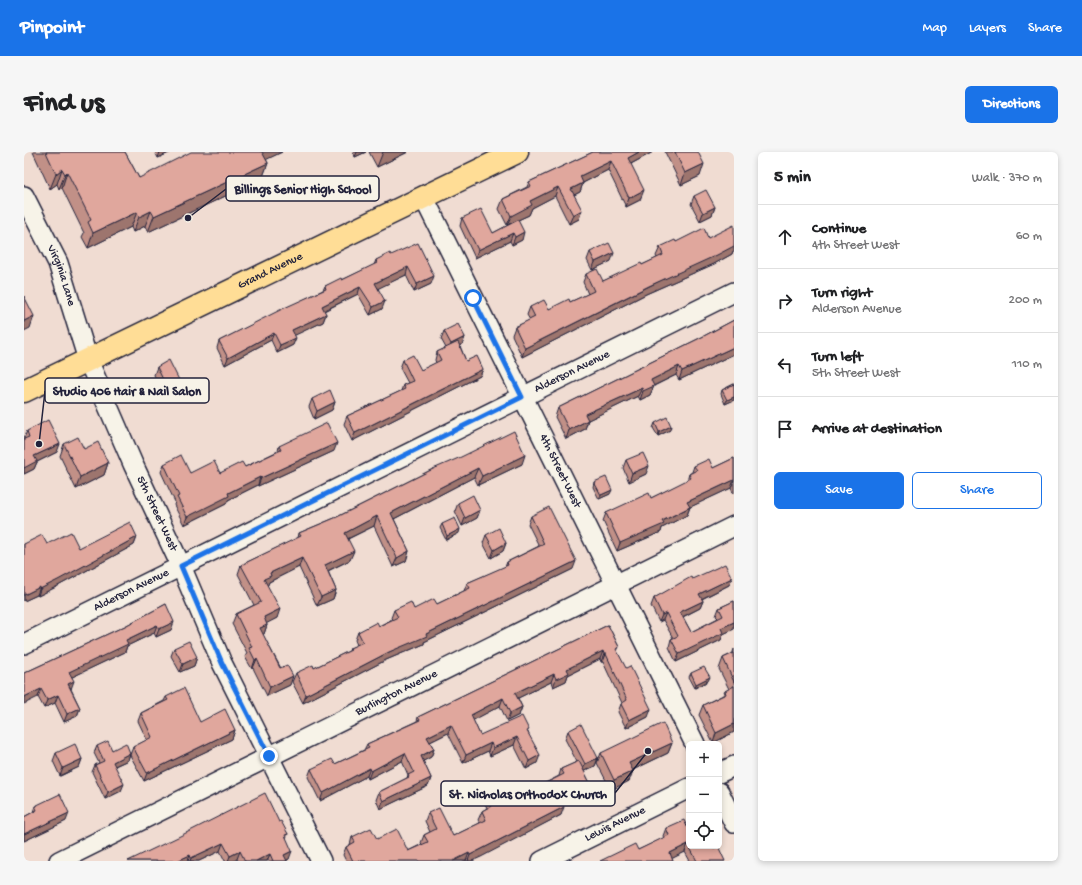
<!DOCTYPE html>
<html lang="en">
<head>
<meta charset="utf-8">
<style>
  :root { --surface:#fff; --page:#f6f6f6; --text:#202124; --muted:#757577; --line:#e0e0e0; --accent:#1a73e8 }
  body { margin:0; font-family:"Gochi Hand",sans-serif; background:var(--page); color:var(--text) }
  .controls { position:absolute; right:12px; bottom:12px; display:grid; overflow:hidden; border-radius:6px; box-shadow:0 2px 6px #0003 }
  .controls button { width:36px; height:36px; display:grid; place-items:center; padding:0; border:0; border-bottom:1px solid var(--line); background:var(--surface); color:var(--text); font:20px sans-serif }
  .stop { position:absolute; width:12px; height:12px; margin:-9px; border:3px solid #1a73e8; border-radius:50%; background:#fff }
  .stop.end { background:#1a73e8; border-color:#fff; box-shadow:0 1px 4px #0008 }
  .list { margin:0; padding:0; list-style:none }
  h2 { display:flex; justify-content:space-between; align-items:center; height:52px; margin:0; padding:0 16px; font-size:17px }
  h2 small { font-size:13px; font-weight:400; color:var(--muted) }
  .list li { display:grid; grid-template-columns:26px 1fr auto; gap:12px; align-items:center; box-sizing:border-box; height:64px; padding:0 16px; border-top:1px solid var(--line) }
  .list b { display:block; font-size:15px; white-space:nowrap }
  .list p { margin:0; font-size:13px; white-space:nowrap; color:var(--muted) }
  .list em { font-size:13px; font-style:normal; color:var(--muted) }
  .actions { display:flex; gap:8px; padding:12px 16px }
  .actions a { flex:1; padding:9px 0; border:1px solid var(--accent); border-radius:6px; text-align:center; font-size:14px; color:var(--accent) }
  .actions .main { background:var(--accent); color:#fff }
  .icon { flex:none; width:22px; height:22px; fill:none; stroke:currentColor; stroke-width:2; stroke-linecap:round; stroke-linejoin:round }
  .map { position:relative; flex:none; width:710px; height:709px; overflow:hidden; border-radius:6px }
  header { display:flex; align-items:center; gap:24px; box-sizing:border-box; height:56px; padding:0 20px; background:var(--accent); color:#fff }
  header strong { font-size:19px }
  nav { display:flex; gap:22px; margin-inline-start:auto; font-size:14px }
  .intro { display:flex; align-items:center; justify-content:space-between; box-sizing:border-box; height:96px; padding:0 24px }
  h1 { margin:0; font-size:28px }
  .button { padding:10px 18px; border-radius:6px; background:var(--accent); color:#fff; font-size:14px; font-weight:700 }
  main { display:flex; gap:24px; padding:0 24px }
  aside { flex:1; background:var(--surface); border-radius:6px; box-shadow:0 2px 6px #0003 }
  .map>svg:first-child { display:block }
</style>
</head>
<body>
<header>
<strong>Pinpoint</strong>
<nav><a>Map</a><a>Layers</a><a>Share</a></nav>
</header>
<div class="intro"><h1>Find us</h1><a class="button">Directions</a></div>
<main>
<div class="map">
<svg width="710" height="709" viewBox="0 0 710 709">
  <rect width="100%" height="100%" fill="#f0dcd2"/>
  <filter id="ink" filterUnits="userSpaceOnUse"><feTurbulence type="fractalNoise" baseFrequency=".025" numOctaves="2"/><feDisplacementMap in="SourceGraphic" scale="8" xChannelSelector="R" yChannelSelector="G"/><feConvolveMatrix kernelMatrix="1 2 1 2 8 2 1 2 1" color-interpolation-filters="sRGB"/></filter>
  <g filter="url(#ink)">
    <g fill="none" stroke-linecap="round" stroke-linejoin="round">
      <defs>
        <g id="minor">
          <path id="s1" d="M0,44L34,111L64,208L109,312L157,414L198,511L297,709"/>
          <path id="s2" d="M400,46L671,592"/>
          <path id="s3" d="M0,492L710,140"/>
          <path d="M695,621L710,614"/>
          <path d="M695,640L710,671"/>
          <path id="s4" d="M35,709L710,374"/>
          <path id="s5" d="M518,709L665,636"/>
        </g>
        <g id="major">
          <path id="s6" d="M0,239L493,0"/>
        </g>
      </defs>
      <use href="#minor" stroke="#22223b" stroke-width="22"/>
      <use href="#major" stroke="#22223b" stroke-width="25"/>
      <use href="#minor" stroke="#f7f3e8" stroke-width="19"/>
      <use href="#major" stroke="#ffdd96" stroke-width="22"/>
    </g>
    <path fill="#c19087" stroke="#22223b" d="M9,0H101L115,26L258,0L242,7L244,11L238,27L124,80L121,74L109,80L107,75L64,96L58,85L60,81L38,36L35,37L33,32L26,37Z
      M131,0H147L134,6Z
      M329,0H342L331,5Z
      M345,0H384L353,15Z
      M569,0H629L607,12L616,48L602,55L584,18L559,31L556,40L550,43L555,67L545,72L531,44L508,56L505,63L483,73L475,57L479,47L503,35L505,30Z
      M641,0H674L676,24L657,33Z
      M670,44L691,55L688,63L676,69L667,52Z
      M438,66L469,81L494,68L498,88L488,93L486,89L451,106L436,74Z
      M684,86L709,99L708,102L690,112L622,142L498,205L488,183L491,175L506,168L503,163L506,155L525,157L546,150L564,142L559,130L562,122L579,129L618,113L633,106L632,104L636,95L652,90Z
      M566,100L587,109L568,118L563,108Z
      M367,103L407,132L390,140L382,123L354,136L358,157L346,163L334,142L300,159L302,162L299,170L270,183L269,193L253,201L247,188L201,213L193,196L195,189L299,138L301,134L318,128L350,113L352,108Z
      M710,168V202L655,228L652,223L630,234L626,243L616,248L614,244L564,268L561,277L542,287L531,265L534,256L678,185Z
      M420,179L441,185L438,193L436,194L442,209L459,217L456,224L328,289L320,272L323,264L377,239L379,233L384,231L376,216L379,208L397,218L412,211L411,208L413,200L422,196L417,187Z
      M133,215L158,234L155,242L143,248L130,223Z
      M710,232V248L701,252L697,242L698,238Z
      M288,247L311,250L308,258L290,267L285,255Z
      M631,271L646,278L634,284L629,276Z
      M3,279L33,300L13,310L10,317L0,322V286Z
      M40,292L60,297L84,311L80,323L52,337L36,304Z
      M255,294L310,299L234,334V333L204,348L202,352L160,373L150,353L151,350L137,320L140,312L166,321H196L221,315L254,299Z
      M710,306V341H709L707,336L666,355L663,363L638,376L637,380L593,399L579,369L582,361L627,346L663,329L665,322L668,320L670,314L689,316Z
      M602,308L622,322L605,330L599,316Z
      M498,312L454,333L450,325L370,367L385,399L382,409L369,415L350,374L324,387L326,408L304,419L312,438L309,447L293,454L275,415L245,430L243,433L253,466L242,471L243,473L240,482L239,483L266,533L243,544L229,516L228,517L221,505L223,501L208,472L212,462L230,453L214,422L217,413L274,386L275,381L313,365L409,317Z
      M570,330L586,342L575,347L569,335Z
      M434,351L456,358L453,366L438,374L431,359Z
      M507,364L549,417L400,490V492L362,508L279,551L268,530L272,521L290,516L325,499L326,496L333,493L331,488L334,480L355,474L368,467L367,466L370,458L390,457L413,452L440,439L443,431L481,415L483,410L515,394L504,372Z
      M418,372L435,381L422,388L416,376Z
      M462,383L482,391L479,399L467,406L459,391Z
      M113,385L110,393L32,435L14,444L13,443L0,449V392H23L55,396Z
      M708,426L705,433L678,447L679,449L676,456L659,465L667,480L694,466L692,464L695,456L710,449V477L699,482L697,488L652,510L645,495L647,487L649,486L639,468L635,470L627,454L630,446L668,427Z
      M142,452L147,478L132,485L130,481L103,494L101,500L48,525L47,537L56,556L53,564L40,570L31,551L20,556L14,545L0,521L101,474Z
      M584,473L595,495L593,499L624,565L602,576L594,560L597,552L598,551L579,510H577L576,507L544,523L542,529L529,535L527,530L494,546L498,555L495,563L483,569L476,554L449,568L456,583L504,580L513,611L502,617L490,593L466,604L464,599L439,611L424,581L406,590L410,597L407,605L399,609L407,626L404,634L356,657L352,648L355,640L383,626L384,623L378,609L344,627L343,624L296,649L284,625L287,617L311,612L340,598L343,592L393,569L394,565Z
      M150,496L173,505L170,514L156,520L147,504Z
      M710,497V580L689,591L675,563L679,553L699,543L701,539L705,537L695,517L699,506L709,501V500Z
      M667,521L684,529L671,536L665,525Z
      M142,545L176,570L211,578L208,587L120,629L106,603L109,595L123,588L114,569L117,561L140,549Z
      M544,579L574,606L571,614L560,619L568,635L565,644L553,649L551,644L538,651L537,663L448,709H322L319,703L322,695L326,693L328,685L353,687L384,699L398,692L397,691L400,683L406,680L401,669L404,661L429,684L456,671L454,668L458,659L463,656L460,649L463,640L486,649L535,624L537,617L553,610L541,587Z
      M648,591L644,601L609,618L605,629L587,638L573,611L577,601Z
      M73,594L88,598L106,601L104,608L91,614L97,639L81,647L68,620L71,613L75,611L70,601Z
      M32,601L58,607L55,615L36,624L29,609Z
      M11,654L42,669L0,689V665L9,660Z
      M255,670L264,682L262,686L265,707L263,708V709H214L213,707L210,709H201L196,699L175,709H104Z
      M642,676L665,679L689,697L701,709H666L661,700L648,706L614,698L640,686L639,684Z"/>
    <path fill="#9d756e" stroke="#22223b" d="M136,0H147L134,6Z
      M236,0H258L231,13Z
      M333,0H342L331,5Z
      M359,0H384L353,15Z
      M615,0H629L601,15L604,6Z
      M587,9L584,18L553,34L556,24Z
      M244,11L238,27L124,80L130,64Z
      M680,12L676,24L657,33L661,21Z
      M38,17L33,32L26,37L32,22Z
      M43,20L38,36L35,37L41,22Z
      M559,31L556,40L544,46L547,37Z
      M534,35L531,44L508,56L505,63L483,73L487,64L506,49Z
      M620,38L616,48L602,55L605,46Z
      M691,55L688,63L676,69L679,61Z
      M558,58L555,67L545,72L549,63Z
      M127,59L121,74L109,80L115,65Z
      M113,60L107,75L64,96L69,81Z
      M500,80L498,88L488,93L491,85Z
      M489,81L486,89L451,106L454,98Z
      M710,92V99H709L708,102L690,112L622,142L498,205L501,196Z
      M590,101L587,109L568,118L571,110Z
      M384,115L382,123L349,139L351,131Z
      M410,124L407,132L390,140L393,132Z
      M336,135L334,142L295,161L298,154Z
      M361,149L358,157L346,163L349,155Z
      M302,162L299,170L265,186L268,178Z
      M10,164L6,176L0,179V169Z
      M250,181L247,188L201,213L204,206Z
      M441,185L438,193L424,200L427,192Z
      M272,186L269,193L253,201L256,193Z
      M710,195V202L655,228L658,219Z
      M655,214L652,223L627,235L630,234L626,243L616,248L619,239L627,228Z
      M459,217L456,224L328,289L331,281Z
      M158,234L155,242L143,248L145,240Z
      M618,236L614,244L558,271L561,262Z
      M710,245V248L701,252L703,248Z
      M311,250L308,258L290,267L293,259Z
      M564,268L561,277L542,287L545,278Z
      M647,274L646,278L634,284L635,280Z
      M313,291L310,299L234,334L237,326Z
      M36,292L33,300L13,310L10,317L0,322V316L10,304Z
      M501,303L498,312L454,333L458,324Z
      M84,311L80,323L52,337L56,325Z
      M625,314L622,322L605,330L608,321Z
      M454,316L450,325L364,370L367,361Z
      M236,325L234,333L204,348L202,352L160,373L163,365L204,341Z
      M710,328L707,336L660,358L663,350Z
      M588,338L586,342L575,347L577,343Z
      M666,355L663,363L638,376L637,380L593,399L596,391Z
      M456,358L453,366L438,374L441,366Z
      M353,364L350,374L317,390L321,381Z
      M436,377L435,381L422,388L423,384Z
      M113,385L110,393L32,435L14,444L16,437Z
      M482,391L479,399L467,406L470,398Z
      M330,399L326,408L297,422L301,413Z
      M385,399L382,409L369,415L373,406Z
      M278,406L275,415L245,430L244,433L236,436L240,427L246,421Z
      M552,409L549,417L400,490V492L362,508L279,551L282,543L365,500Z
      M708,426L705,433L673,449L675,442Z
      M16,435L13,443L0,449V443Z
      M312,438L309,447L293,454L297,445Z
      M679,449L676,456L654,467L656,460Z
      M256,457L253,466L236,475L240,465Z
      M642,461L639,468L635,470L638,463Z
      M150,470L147,478L132,485L135,477Z
      M710,470V477L699,482L697,488L652,510L655,502L697,476Z
      M133,473L130,481L103,494L101,500L42,528L45,520L102,488Z
      M243,473L240,482L232,486L236,476Z
      M579,499L576,507L544,523L542,529L529,535L532,527L543,517Z
      M580,502H582L579,510H577Z
      M173,505L170,514L156,520L159,512Z
      M233,507L229,516L228,517L231,508Z
      M530,522L527,530L488,549L491,541Z
      M269,524L266,533L243,544L246,535Z
      M686,525L684,529L671,536L672,532Z
      M50,529L47,537L44,532Z
      M17,537L14,545L0,552V545Z
      M34,543L31,551L20,556L23,548Z
      M479,546L476,554L444,571L447,563Z
      M498,555L495,563L483,569L486,561Z
      M56,556L53,564L40,570L43,562Z
      M627,557L624,565L602,576L605,568Z
      M710,572V580L689,591L692,581Z
      M427,573L424,581L400,593L403,585Z
      M211,578L208,587L120,629L123,621Z
      M493,585L490,593L466,604L469,596Z
      M467,591L464,599L439,611L442,603Z
      M648,591L644,601L602,621L605,611Z
      M410,597L407,605L394,612L397,604Z
      M106,601L104,608L86,616L89,610Z
      M381,601L378,609L344,627L347,619Z
      M516,603L513,611L502,617L505,609Z
      M574,606L571,614L558,620L561,612Z
      M58,607L55,615L36,624L39,616Z
      M346,616L343,624L296,649L299,641Z
      M609,619L605,629L587,638L590,628Z
      M407,626L404,634L356,657L359,649Z
      M100,632L97,639L81,647L84,640Z
      M568,635L565,644L553,649L556,641Z
      M554,636L551,644L532,653L535,645Z
      M540,655L537,663L457,705L448,709H444L446,703Z
      M45,661L42,669L0,689V682Z
      M199,691L196,699L175,709H166L167,706Z
      M664,692L661,700L643,709L646,701Z
      M216,699L213,707L210,709H204L206,704Z
      M268,699L265,707L261,709L260,703Z
      M445,701L442,709H429Z
      M246,702L243,709H232Z
      M166,703L164,709H153Z"/>
    <path fill="#e0a79d" stroke="#22223b" d="M22,0H101L115,26L167,0H238L244,11L130,64L127,59L115,65L113,60L69,81L64,70L67,68L43,20L41,22L38,17L32,22Z
      M569,0H615L604,6L620,38L605,46L587,9L556,24L559,31L547,37L558,58L549,63L534,35L506,49L508,53L487,64L479,47L507,34L505,30Z
      M651,0H674L680,12L661,21Z
      M682,38L691,55L679,61L670,44Z
      M457,57L469,81L494,68L500,80L491,85L489,81L454,98L438,66Z
      M710,73V94L693,103L625,134L501,196L491,175L511,165L506,155L520,148L525,157L545,147L546,150L570,139L562,122L573,117L579,129L617,111L618,113L639,103L636,95L651,88L652,90L680,76L684,86Z
      M394,91L410,124L393,132L384,115L351,131L361,149L349,155L336,135L298,154L302,162L268,178L272,186L256,193L250,181L204,206L195,189L258,157L302,137L301,134L317,126L318,128L353,111L352,108L366,101L367,103Z
      M585,91L590,101L571,110L566,100Z
      M0,144L10,164L0,169Z
      M710,168V195L658,219L655,214L627,228L630,234L619,239L618,236L561,262L564,268L545,278L534,256L678,185Z
      M434,172L441,185L427,192L420,179Z
      M434,190L442,209L453,204L459,217L331,281L323,264L381,237L379,233L389,229L379,208L389,203L397,218L417,208L413,200Z
      M145,208L158,234L145,240L133,215Z
      M710,232V245L703,248L698,238Z
      M306,238L311,250L293,259L288,247Z
      M643,265L647,274L635,280L631,271Z
      M24,268L36,292L10,304L13,309L0,316V287L5,285L3,279Z
      M303,271L313,291L237,326L236,325L204,341L205,344L163,365L153,345L155,344L140,312L157,303L166,321L190,309L196,321L218,310L221,315L257,298L255,294Z
      M490,279L501,303L458,324L454,316L367,361L385,399L373,406L353,364L321,381L330,399L301,413L312,438L297,445L278,406L246,421L247,424L240,427L256,457L240,465L243,473L236,476L256,516L263,513L269,524L246,535L233,507L231,508L225,496L228,495L212,462L237,450L217,413L277,384L275,381L313,365L409,317L437,305Z
      M54,285L60,297L74,290L84,311L56,325L40,292Z
      M619,301L625,314L608,321L602,308Z
      M710,306V328L663,350L666,355L638,369L640,372L596,391L582,361L625,341L627,346L667,326L665,322L673,318L670,314L685,307L689,316Z
      M582,325L588,338L577,343L570,330Z
      M449,343L456,358L441,366L434,351Z
      M525,355L552,409L402,482L403,484L365,500L282,543L272,521L289,513L290,516L327,498L326,496L339,490L334,480L353,470L355,474L374,465L370,458L387,450L390,457L410,447L413,452L446,436L443,431L484,413L483,410L520,392L507,364Z
      M431,366L436,377L423,384L418,372Z
      M106,370L113,385L34,428L16,437V435L0,443V392L18,383L23,392L47,380L55,396Z
      M475,376L482,391L470,398L462,383Z
      M701,412L708,426L675,442L679,449L656,460L667,480L699,464L695,456L710,449V470L697,476L699,481L655,502L647,487L654,484L642,461L638,463L630,446L667,425L668,427Z
      M142,452L150,470L135,477L133,473L102,488L104,492L45,520L50,529L44,532L56,556L43,562L34,543L23,548L17,537L0,545V521L101,474Z
      M584,473L595,495L592,497L602,516L606,514L627,557L605,568L597,552L603,548L582,502H580L579,499L543,517L545,521L532,527L530,522L491,541L498,555L486,561L479,546L447,563L456,583L498,564L505,578L503,579L516,603L505,609L493,585L469,596L467,591L442,603L427,573L403,585L410,597L397,604L407,626L359,649L355,640L385,625L384,623L390,620L381,601L347,619L346,616L299,641L287,617L308,607L311,612L345,596L343,592L396,568L394,565Z
      M165,489L173,505L159,512L150,496Z
      M710,501V530L699,506Z
      M680,515L686,525L672,532L667,521Z
      M710,534V572L692,581L679,553L702,542L701,539Z
      M160,536L176,570L201,557L211,578L123,621L109,595L128,585L117,561L144,548L142,545Z
      M639,571L648,591L605,611L609,619L590,628L577,601Z
      M557,572L574,606L561,612L544,579Z
      M84,589L88,598L102,591L106,601L89,610L100,632L84,640L71,613L80,609L73,594Z
      M51,592L58,607L39,616L32,601Z
      M555,609L568,635L556,641L554,636L535,645L540,655L446,703L445,701L429,709H329L322,695L331,690L328,685L347,676L353,687L373,677L384,699L404,690L400,683L412,677L404,661L415,656L429,684L462,668L458,659L469,653L463,640L478,633L486,649L540,622L537,617Z
      M241,641L255,670L257,669L264,682L261,683L268,699L260,703L263,709H249L246,702L232,709H221L216,699L206,704L199,691L167,706L166,703L153,709H104L156,684Z
      M36,642L45,661L0,682V665L13,658L11,654Z
      M660,668L665,679V694L664,692L646,701L649,709H576L611,692L614,698L645,683L642,676Z
      M665,694H688L689,697L694,694L701,709H673Z"/>
  </g>
  <g fill="none" stroke-linecap="round" stroke-linejoin="round" filter="url(#ink)">
    <path stroke="#1a73e8" stroke-width="5" d="M245,604L198,511L157,414L498,245L449,146"/>
  </g>
  <g text-anchor="middle" dominant-baseline="central" stroke-width="3" stroke-linejoin="round" paint-order="stroke">
    <g font-size="12" fill="#22223b" stroke="#f7f3e8">
      <text stroke="none"><textPath href="#s6" startOffset="274">Grand Avenue</textPath></text>
      <text stroke="none"><textPath href="#s1" startOffset="88">Virginia Lane</textPath></text>
      <text stroke="none"><textPath href="#s3" startOffset="612">Alderson Avenue</textPath></text>
      <text stroke="none"><textPath href="#s2" startOffset="305">4th Street West</textPath></text>
      <text stroke="none"><textPath href="#s1" startOffset="345">5th Street West</textPath></text>
      <text stroke="none"><textPath href="#s3" startOffset="120">Alderson Avenue</textPath></text>
      <text stroke="none"><textPath href="#s4" startOffset="377">Burlington Avenue</textPath></text>
      <text stroke="none"><textPath href="#s5" startOffset="82">Lewis Avenue</textPath></text>
    </g>
  </g>
  <path fill="none" stroke="#22223b" stroke-width="1.5" d="M164 66L202 37M15 292L21 239M624 599L591 641"/>
  <g fill="#22223b" stroke="#f7f3e8" stroke-width="1.5">
    <circle cx="164" cy="66" r="4"/>
    <circle cx="15" cy="292" r="4"/>
    <circle cx="624" cy="599" r="4"/>
  </g>
  <g fill="#f7f3e8" stroke="#22223b" stroke-width="1.5">
    <rect x="202" y="24" width="153" height="25" rx="4"/>
    <rect x="21" y="226" width="164" height="25" rx="4"/>
    <rect x="417" y="629" width="174" height="25" rx="4"/>
  </g>
  <g font-size="13" text-anchor="middle" font-weight="bold" fill="#22223b">
    <text x="279" y="41">Billings Senior High School</text>
    <text x="103" y="243">Studio 406 Hair &amp; Nail Salon</text>
    <text x="504" y="646">St. Nicholas Orthodox Church</text>
  </g>
</svg>
<div class="controls">
<button>+</button>
<button>−</button>
<button><svg class="icon" aria-label="locate" viewBox="0 0 24 24"><circle cx="12" cy="12" r="6"/><path d="M12 2v4M12 18v4M2 12h4M18 12h4"/></svg></button>
</div>
<div class="stop" style="left:449px;top:146px"></div>
<div class="stop end" style="left:245px;top:604px"></div>
</div>
<aside>
<h2>5 min<small>Walk · 370 m</small></h2>
<ul class="list">
<li><svg class="icon" aria-label="ahead" viewBox="0 0 24 24"><path d="M12 20V5M6 11l6-6 6 6"/></svg><div><b>Continue</b><p>4th Street West</p></div><em>60 m</em></li>
<li><svg class="icon" aria-label="right" viewBox="0 0 24 24"><path d="M7 20v-9h11M14 6l5 5-5 5"/></svg><div><b>Turn right</b><p>Alderson Avenue</p></div><em>200 m</em></li>
<li><svg class="icon" aria-label="left" viewBox="0 0 24 24"><path d="M17 20v-9H6M10 6l-5 5 5 5"/></svg><div><b>Turn left</b><p>5th Street West</p></div><em>110 m</em></li>
<li><svg class="icon" aria-label="arrive" viewBox="0 0 24 24"><path d="M6 21V4h12l-3 4 3 4H6"/></svg><div><b>Arrive at destination</b></div></li>
</ul>
<div class="actions"><a class="main">Save</a><a>Share</a></div>
</aside>
</main>
</body>
</html>
